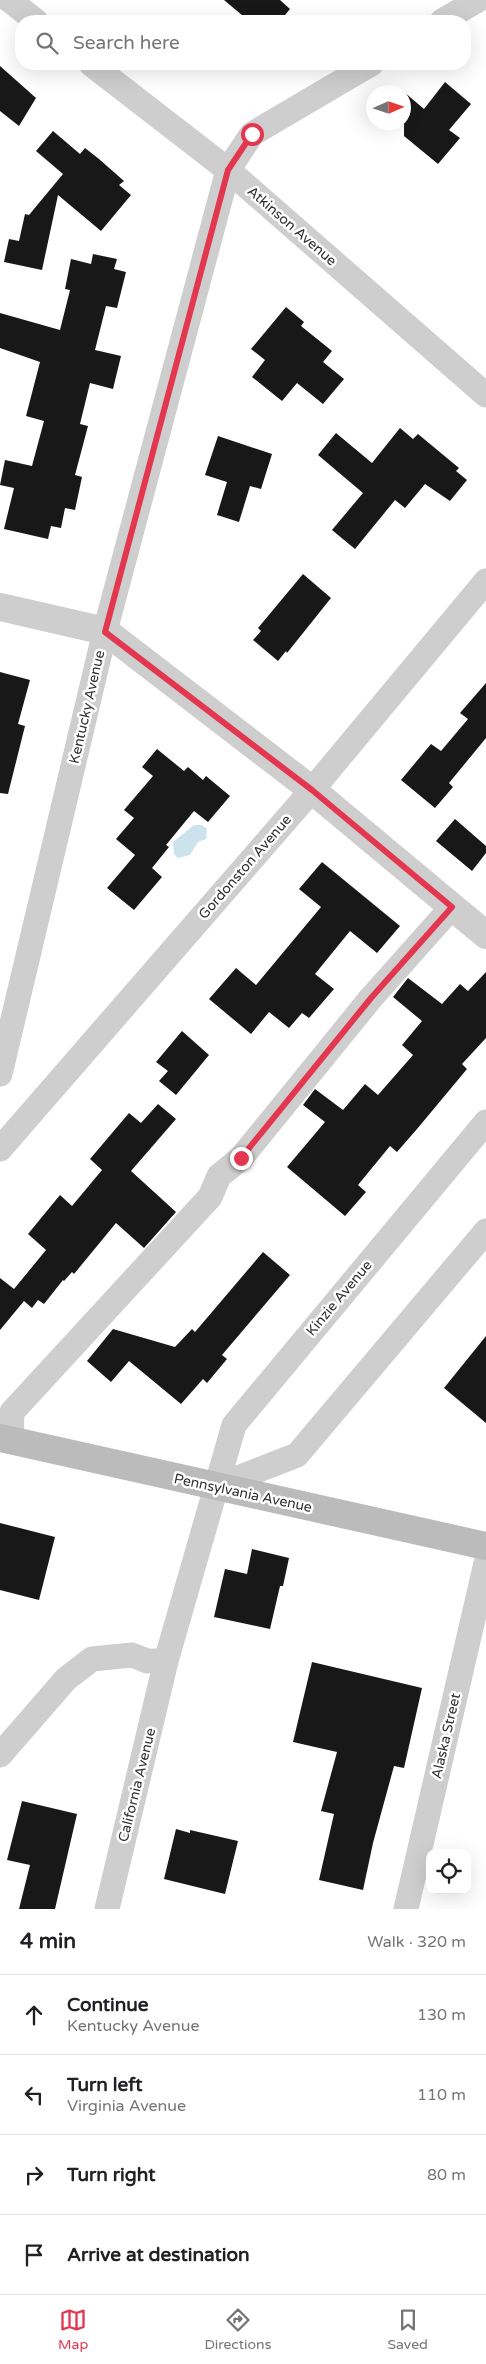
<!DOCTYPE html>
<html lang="en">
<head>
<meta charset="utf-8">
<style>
  :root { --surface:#fff; --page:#f6f6f6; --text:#202124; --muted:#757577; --line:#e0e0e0; --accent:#e33750 }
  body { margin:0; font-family:"Varela Round",sans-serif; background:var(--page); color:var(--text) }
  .controls { position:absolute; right:15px; bottom:15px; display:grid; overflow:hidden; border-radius:10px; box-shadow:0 5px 20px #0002 }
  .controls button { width:45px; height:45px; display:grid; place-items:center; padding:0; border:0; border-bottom:1px solid var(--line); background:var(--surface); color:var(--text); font:25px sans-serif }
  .compass { position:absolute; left:366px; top:85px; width:45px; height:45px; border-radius:50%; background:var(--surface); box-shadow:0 5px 20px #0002; rotate:87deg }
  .stop { position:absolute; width:15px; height:15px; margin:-11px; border:4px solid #e33750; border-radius:50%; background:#fff }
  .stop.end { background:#e33750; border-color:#fff; box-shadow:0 1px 5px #0008 }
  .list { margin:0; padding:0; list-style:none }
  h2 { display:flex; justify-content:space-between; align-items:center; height:65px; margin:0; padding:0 20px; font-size:21px }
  h2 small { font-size:16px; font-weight:400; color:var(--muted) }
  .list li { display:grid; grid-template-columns:32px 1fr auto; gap:15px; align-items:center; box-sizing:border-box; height:80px; padding:0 20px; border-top:1px solid var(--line) }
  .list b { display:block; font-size:19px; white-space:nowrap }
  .list p { margin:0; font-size:16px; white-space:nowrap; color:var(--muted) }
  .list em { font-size:16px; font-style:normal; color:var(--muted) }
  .icon { flex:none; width:28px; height:28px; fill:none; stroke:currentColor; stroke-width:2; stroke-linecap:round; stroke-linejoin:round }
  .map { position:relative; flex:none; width:486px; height:1909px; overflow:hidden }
  .search { position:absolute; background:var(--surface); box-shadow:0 5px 20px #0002; left:15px; right:15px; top:15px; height:55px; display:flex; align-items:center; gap:12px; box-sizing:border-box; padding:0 18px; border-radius:20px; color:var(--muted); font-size:19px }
  .sheet { height:385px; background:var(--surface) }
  nav { display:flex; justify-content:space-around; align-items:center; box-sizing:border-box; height:70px; border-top:1px solid var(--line); background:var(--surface); font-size:14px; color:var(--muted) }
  nav a { display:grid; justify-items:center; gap:2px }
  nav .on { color:var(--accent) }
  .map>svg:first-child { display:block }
</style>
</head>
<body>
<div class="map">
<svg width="486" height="1909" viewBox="0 0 486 1909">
  <rect width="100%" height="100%" fill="#fff"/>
  <path fill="#cce2ec" d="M194,825H202L207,829L206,839L198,842L190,855L178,858L174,854L173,842Z"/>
  <path fill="#181818" d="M224,0H280L290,9L280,21H249Z
    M0,66L36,98L19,126L0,111Z
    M445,82L471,104L449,130L460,138L438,164L404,136V92L424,109Z
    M53,131L80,154L85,148L99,159L124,181L119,185L131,195L101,231L58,195L42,270L4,262L9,239L19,241L25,214L29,215L63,174L36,151Z
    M93,254L117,259L114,269L126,272L117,308L106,306L95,350L121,356L113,389L90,383L80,424L88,426L75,475L82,477L75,510L65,508L61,528L51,526L48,539L4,529L14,488L0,485L5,460L32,466L44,421L26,416L40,362L0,348V313L60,330L70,290L65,289L71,259L91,264Z
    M286,307L304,322L301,326L332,351L323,362L344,379L323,404L297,383L282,401L252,377L265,360L251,349Z
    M400,428L413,439L418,434L459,468L456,471L467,480L450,501L425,484L405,508L395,500L355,549L332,530L363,493L318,455L336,433L372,463Z
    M218,436L272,454L261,489L250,486L239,522L217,515L227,482L205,475Z
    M303,574L331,598L287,653L286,651L278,661L253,640L261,631L258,628Z
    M0,672L30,680L18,724L25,726L8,794L0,793Z
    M486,683V738L449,783L453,787L435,808L401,780L431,744L441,751L468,719L460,713Z
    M157,749L184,771L188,767L203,780L206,776L230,796L208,822L194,811L166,845L169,847L152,868L162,877L134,910L107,888L135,855L116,839L134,818L124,810L153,776L142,767Z
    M455,819L486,846V853L472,871L436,841Z
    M322,862L400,926L377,953L350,931L315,974L334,989L309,1018L302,1013L289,1028L269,1012L251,1034L209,999L236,968L256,985L321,907L299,889Z
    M486,972V1038L462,1064L467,1069L417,1129L397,1152L390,1146L358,1185L366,1192L345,1216L287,1167L325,1122L303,1105L315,1089L343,1110L365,1084L378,1095L413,1055L402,1045L422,1021L393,997L408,978L442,1004L460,984L468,991Z
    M182,1031L209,1055L176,1095L159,1081L168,1071L156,1062Z
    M158,1104L176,1119L131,1171L176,1212L144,1248L116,1223L74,1274L72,1272L64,1281L63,1280L44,1304L38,1300L32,1308L24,1301L0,1330V1278L14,1289L46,1250L28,1234L60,1195L72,1206L102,1170L90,1159L129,1113L141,1123Z
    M263,1252L290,1275L222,1355L227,1359L207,1383L203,1379L181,1404L129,1361L111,1382L87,1361L113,1329L175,1347L192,1329L195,1332Z
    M486,1336V1423L444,1388Z
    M0,1523L55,1537L39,1600L0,1590Z
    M252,1549L289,1558L283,1586H280L270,1629L214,1617L225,1569L247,1574Z
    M312,1662L422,1688L404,1768L394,1766L373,1843L363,1890L319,1880L334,1814L321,1811L337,1752L293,1742Z
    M22,1801L77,1814L55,1909H19L30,1865L7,1860Z
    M176,1829L190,1833V1830L238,1841L225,1894L164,1879Z"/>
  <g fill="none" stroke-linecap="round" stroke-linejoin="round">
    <path stroke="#cecece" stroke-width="25" d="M9,0L36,21
      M442,21L478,0
      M91,64L228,170L486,395
      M0,1074L105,631L228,170L252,134L371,64
      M0,1149L312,790L486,581
      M11,1441L12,1412L210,1197L219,1176L241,1158L371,998L452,907
      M215,1487L297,1455L486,1231
      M0,1755L66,1679L92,1659L132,1655L147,1661H166
      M107,1909L166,1661L234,1425L486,1122
      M406,1909L486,1563"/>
    <path stroke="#cecece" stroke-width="28" d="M0,607L105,631L312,790L486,935"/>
    <path stroke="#bbb" stroke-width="28" d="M0,1438L486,1546"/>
  </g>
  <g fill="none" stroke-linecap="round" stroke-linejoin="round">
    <path stroke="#e33750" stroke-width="6" d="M241,1158L371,998L452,907L312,790L105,632L228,170L252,134"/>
  </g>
  <g text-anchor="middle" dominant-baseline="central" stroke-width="5" stroke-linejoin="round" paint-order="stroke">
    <g font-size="14" fill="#313131" stroke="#fff">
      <text transform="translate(292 226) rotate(41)">Atkinson Avenue</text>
      <text transform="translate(87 707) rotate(-77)">Kentucky Avenue</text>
      <text transform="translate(245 867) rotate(-49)">Gordonston Avenue</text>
      <text transform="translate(339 1298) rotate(-50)">Kinzie Avenue</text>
      <text transform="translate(243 1493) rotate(12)">Pennsylvania Avenue</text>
      <text transform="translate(446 1736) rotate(-77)">Alaska Street</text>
      <text transform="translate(137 1785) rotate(-76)">California Avenue</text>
    </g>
  </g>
</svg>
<div class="controls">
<button><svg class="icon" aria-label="locate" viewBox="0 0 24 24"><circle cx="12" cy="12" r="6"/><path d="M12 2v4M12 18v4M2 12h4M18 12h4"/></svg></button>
</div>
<svg class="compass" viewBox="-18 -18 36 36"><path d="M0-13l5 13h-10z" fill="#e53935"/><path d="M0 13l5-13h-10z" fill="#757577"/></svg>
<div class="stop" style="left:252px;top:134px"></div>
<div class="stop end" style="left:241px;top:1158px"></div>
<div class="search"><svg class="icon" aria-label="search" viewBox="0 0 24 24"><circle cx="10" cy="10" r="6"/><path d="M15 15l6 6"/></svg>Search here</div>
</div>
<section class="sheet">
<h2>4 min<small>Walk · 320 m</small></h2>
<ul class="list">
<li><svg class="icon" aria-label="ahead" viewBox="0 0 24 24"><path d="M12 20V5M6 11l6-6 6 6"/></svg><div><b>Continue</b><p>Kentucky Avenue</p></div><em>130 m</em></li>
<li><svg class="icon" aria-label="left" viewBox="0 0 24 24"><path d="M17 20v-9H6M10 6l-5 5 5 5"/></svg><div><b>Turn left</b><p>Virginia Avenue</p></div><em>110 m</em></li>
<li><svg class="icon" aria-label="right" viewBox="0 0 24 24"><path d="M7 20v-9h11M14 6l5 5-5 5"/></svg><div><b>Turn right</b></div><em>80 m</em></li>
<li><svg class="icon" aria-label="arrive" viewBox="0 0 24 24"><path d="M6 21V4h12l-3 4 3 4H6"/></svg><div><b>Arrive at destination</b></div></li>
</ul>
</section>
<nav>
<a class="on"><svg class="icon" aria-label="map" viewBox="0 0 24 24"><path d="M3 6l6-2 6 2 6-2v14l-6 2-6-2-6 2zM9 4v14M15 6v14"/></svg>Map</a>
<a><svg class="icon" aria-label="directions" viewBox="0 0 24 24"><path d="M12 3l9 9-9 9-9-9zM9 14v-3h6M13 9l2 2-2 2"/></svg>Directions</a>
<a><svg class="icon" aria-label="saved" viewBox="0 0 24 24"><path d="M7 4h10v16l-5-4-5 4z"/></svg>Saved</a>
</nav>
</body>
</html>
